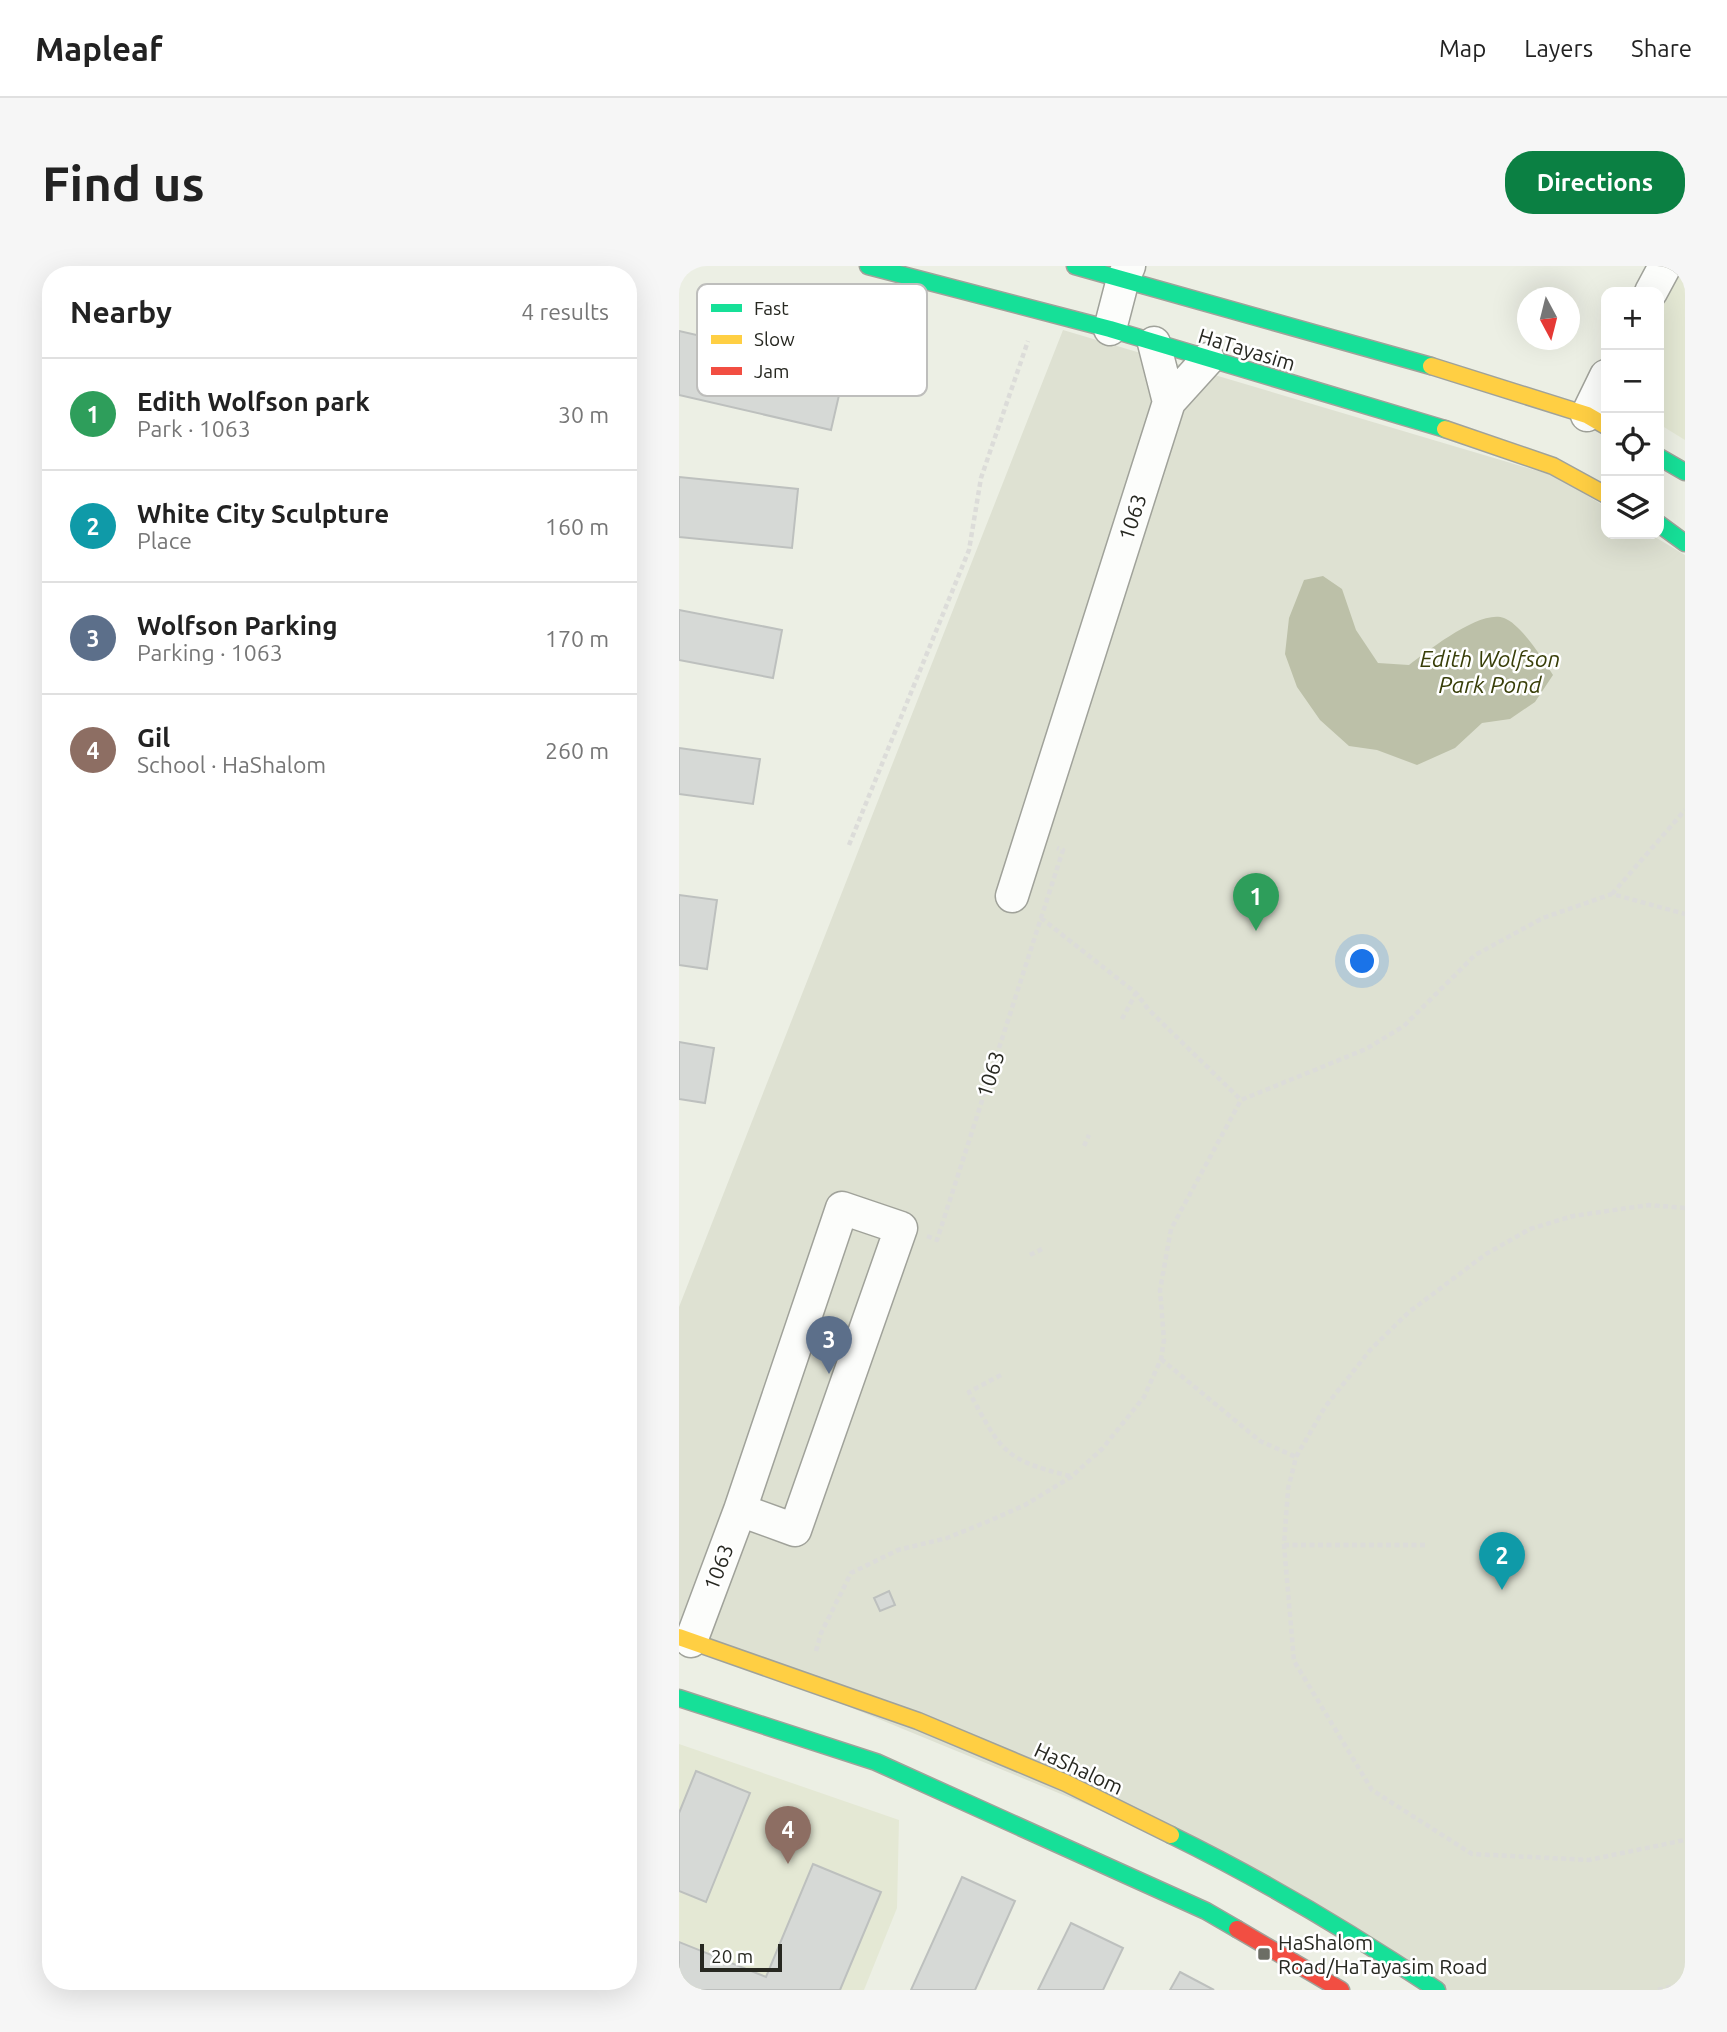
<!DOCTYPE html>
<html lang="en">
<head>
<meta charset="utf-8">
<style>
  :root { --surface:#fff; --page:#f6f6f6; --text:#222; --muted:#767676; --line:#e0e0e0; --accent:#0b8043 }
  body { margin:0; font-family:Ubuntu,sans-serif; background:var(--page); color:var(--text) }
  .controls { position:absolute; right:21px; top:21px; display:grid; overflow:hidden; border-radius:14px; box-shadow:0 7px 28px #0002 }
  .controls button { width:63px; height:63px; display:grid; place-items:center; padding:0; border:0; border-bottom:2px solid var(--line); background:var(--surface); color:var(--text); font:35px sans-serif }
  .compass { position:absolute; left:838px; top:21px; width:63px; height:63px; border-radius:50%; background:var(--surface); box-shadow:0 7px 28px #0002; rotate:173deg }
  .scale { position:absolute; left:21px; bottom:18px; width:82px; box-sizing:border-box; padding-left:7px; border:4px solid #272821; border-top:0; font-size:19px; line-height:24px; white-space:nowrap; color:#272821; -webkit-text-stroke:5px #fff; paint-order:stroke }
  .you { position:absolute; left:684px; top:696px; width:24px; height:24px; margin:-18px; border:5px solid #fff; border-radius:50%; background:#1a73e8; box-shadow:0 0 0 10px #1a73e833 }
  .badge { display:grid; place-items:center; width:46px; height:46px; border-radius:50%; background:var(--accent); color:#fff; font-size:23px; font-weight:700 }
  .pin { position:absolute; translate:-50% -58px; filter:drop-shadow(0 2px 4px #0008) }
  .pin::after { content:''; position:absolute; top:37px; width:24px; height:21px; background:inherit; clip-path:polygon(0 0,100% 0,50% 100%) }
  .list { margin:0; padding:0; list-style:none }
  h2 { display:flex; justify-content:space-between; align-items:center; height:91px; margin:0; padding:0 28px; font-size:30px }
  h2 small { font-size:23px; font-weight:400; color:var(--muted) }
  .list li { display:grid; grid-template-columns:46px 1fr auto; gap:21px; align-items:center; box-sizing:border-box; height:112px; padding:0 28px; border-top:2px solid var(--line) }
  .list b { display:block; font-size:26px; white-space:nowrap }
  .list p { margin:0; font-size:23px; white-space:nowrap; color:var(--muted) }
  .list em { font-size:23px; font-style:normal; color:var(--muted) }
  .icon { flex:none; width:38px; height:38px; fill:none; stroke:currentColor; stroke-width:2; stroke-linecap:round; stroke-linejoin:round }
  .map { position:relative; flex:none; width:1006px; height:1724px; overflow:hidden; border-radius:28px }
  header { display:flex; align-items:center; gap:42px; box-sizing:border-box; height:98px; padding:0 35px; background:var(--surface); border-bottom:2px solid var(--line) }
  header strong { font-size:33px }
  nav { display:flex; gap:38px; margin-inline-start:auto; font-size:24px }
  .intro { display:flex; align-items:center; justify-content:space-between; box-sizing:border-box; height:168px; padding:0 42px }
  h1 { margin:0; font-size:49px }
  .button { padding:18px 32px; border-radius:28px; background:var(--accent); color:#fff; font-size:24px; font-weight:700 }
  main { display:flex; gap:42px; padding:0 42px }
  aside { flex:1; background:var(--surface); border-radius:28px; box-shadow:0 7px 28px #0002 }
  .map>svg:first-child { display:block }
</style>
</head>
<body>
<header>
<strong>Mapleaf</strong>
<nav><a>Map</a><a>Layers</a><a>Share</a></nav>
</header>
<div class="intro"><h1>Find us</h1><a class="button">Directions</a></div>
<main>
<aside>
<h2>Nearby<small>4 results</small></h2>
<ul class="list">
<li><span class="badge" style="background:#2e9e5b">1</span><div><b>Edith Wolfson park</b><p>Park · 1063</p></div><em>30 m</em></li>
<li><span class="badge" style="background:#0f9aa8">2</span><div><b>White City Sculpture</b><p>Place</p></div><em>160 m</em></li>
<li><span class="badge" style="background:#5c6f8a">3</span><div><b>Wolfson Parking</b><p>Parking · 1063</p></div><em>170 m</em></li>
<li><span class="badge" style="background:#8d6e63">4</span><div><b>Gil</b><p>School · HaShalom</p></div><em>260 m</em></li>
</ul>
</aside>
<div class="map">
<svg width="1006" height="1724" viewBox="0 0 1006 1724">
  <rect width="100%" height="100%" fill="#ecefe4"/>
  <path fill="#e4e8d4" d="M1000,0H1006V174L980,158V31Z
    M0,1478L220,1554L218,1642L185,1724H0Z"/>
  <path fill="#dee1d2" d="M384,64L876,210L927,241V268H971L1006,289V1724H749L545,1595L0,1371V1041Z"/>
  <path fill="#bcc0a8" d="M644,310L663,323L677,364L699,397L730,399C749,385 801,343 825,352C842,358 865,395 874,409L856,436L831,453L803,457L776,482L738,499L698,484L670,480L641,454L618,421L606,388L610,352L625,314Z"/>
  <path fill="#d6d9d6" stroke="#bdc0be" stroke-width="2" d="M0,65L166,103L152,164L0,129Z
    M0,211L119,223L113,282L0,271Z
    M0,344L103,364L94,412L0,394Z
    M0,482L81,493L74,538L0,528Z
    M0,629L38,634L28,703L0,699Z
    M0,776L35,782L26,837L0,833Z
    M210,1325L216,1339L201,1345L195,1332Z
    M17,1505L71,1527L27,1636L0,1625V1547Z
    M134,1598L202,1626L161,1724H0V1676L87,1711Z
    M283,1611L336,1635L296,1724H232Z
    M392,1657L444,1682L424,1724H359Z
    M501,1706L535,1724H491Z"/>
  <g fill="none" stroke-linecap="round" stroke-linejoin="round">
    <defs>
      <path id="street" d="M972,26L986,0
        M431,63L444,13L450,0
        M475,77L490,136
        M908,149L927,110
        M333,630L490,136L529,93
        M12,1375L61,1244L116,1264L222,962L163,942L61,1244"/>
      <path id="fast" d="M189,0L431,63L766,163
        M396,0L752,100
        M980,191L1006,206
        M980,258L1006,277
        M0,1432L197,1496L527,1645L558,1663
        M492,1569C584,1614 673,1667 758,1724"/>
      <path id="slow" d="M752,100L908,149L927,160
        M766,163L874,200L927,229
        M0,1371L239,1455L387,1517L492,1569"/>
      <path id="jam" d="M558,1663L662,1724"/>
    </defs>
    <use href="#street" stroke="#a0a29a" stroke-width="35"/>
    <use href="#fast" stroke="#a0a29a" stroke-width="19"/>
    <use href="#slow" stroke="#a0a29a" stroke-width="19"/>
    <use href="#jam" stroke="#a0a29a" stroke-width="19"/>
    <path stroke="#dcdcd9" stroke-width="4.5" stroke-dasharray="5 3.5" stroke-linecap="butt" d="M170,579L290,284L302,212L349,75
      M933,628L1006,544
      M362,652L457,727L469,743L562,834
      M443,753L457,727
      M405,880L410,869
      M1006,942L970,939L894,950L851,963L807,988L730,1046L692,1083L646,1141L617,1191L609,1223L605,1279L615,1395L693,1524L793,1588L910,1594L1006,1574
      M248,970L258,974L384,584L378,582
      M351,989L363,983
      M482,1093L581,1175L617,1191
      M322,1109L290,1126C322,1184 324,1194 391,1210
      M605,1279H748
      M137,1385L142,1367L172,1307L219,1284L268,1272L310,1255L346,1239L392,1211L423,1183L465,1131L482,1093L485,1074L481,1024L492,963L562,834L687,783L725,760L796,689L864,652L933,628L1006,648
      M979,1724L1006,1717"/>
    <use href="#street" stroke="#fcfdfb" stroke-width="32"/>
    <use href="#fast" stroke="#16e098" stroke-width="16"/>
    <use href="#slow" stroke="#ffcf43" stroke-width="16"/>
    <use href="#jam" stroke="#f24e42" stroke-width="16"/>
  </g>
  <rect fill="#6c6e65" stroke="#fff" stroke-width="2.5" x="578" y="1681" width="14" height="14" rx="3.5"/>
  <g text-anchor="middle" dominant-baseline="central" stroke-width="5" stroke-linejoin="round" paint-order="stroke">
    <g font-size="21" fill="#272821" stroke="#fff">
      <text transform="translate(568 83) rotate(17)">HaTayasim</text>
      <text transform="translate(453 251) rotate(-72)">1063</text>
      <text transform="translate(311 808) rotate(-72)">1063</text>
      <text transform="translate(39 1301) rotate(-69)">1063</text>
      <text transform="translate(400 1502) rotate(25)">HaShalom</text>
    </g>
    <g font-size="21" fill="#272821" stroke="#fff" text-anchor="start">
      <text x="599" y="1676">HaShalom<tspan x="599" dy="24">Road/HaTayasim Road</tspan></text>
    </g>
    <g font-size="23" font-style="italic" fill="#383e08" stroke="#fff">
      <text x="811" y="392">Edith Wolfson<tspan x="811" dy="26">Park Pond</tspan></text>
    </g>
  </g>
  <rect x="18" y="18" width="230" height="112" rx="10" fill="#fff" stroke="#bebebc" stroke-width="2"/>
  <rect x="32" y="38" width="31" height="8" fill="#16e098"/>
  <rect x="32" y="69" width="31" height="9" fill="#ffcf43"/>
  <rect x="32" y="101" width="31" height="8" fill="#f24e42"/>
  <g font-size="19" fill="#272821">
    <text x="75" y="49">Fast</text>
    <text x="75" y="80">Slow</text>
    <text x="75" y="112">Jam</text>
  </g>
</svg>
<div class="controls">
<button>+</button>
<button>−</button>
<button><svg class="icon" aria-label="locate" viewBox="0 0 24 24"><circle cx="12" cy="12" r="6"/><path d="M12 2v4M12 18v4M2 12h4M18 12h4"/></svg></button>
<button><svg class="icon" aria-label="layers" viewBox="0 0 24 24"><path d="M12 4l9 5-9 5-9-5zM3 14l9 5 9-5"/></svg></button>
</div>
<svg class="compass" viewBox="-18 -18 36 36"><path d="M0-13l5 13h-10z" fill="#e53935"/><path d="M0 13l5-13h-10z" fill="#767676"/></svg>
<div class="scale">20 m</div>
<div class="you"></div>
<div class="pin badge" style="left:577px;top:665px;background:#2e9e5b">1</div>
<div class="pin badge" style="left:823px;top:1324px;background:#0f9aa8">2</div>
<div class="pin badge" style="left:150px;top:1108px;background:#5c6f8a">3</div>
<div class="pin badge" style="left:109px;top:1598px;background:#8d6e63">4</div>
</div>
</main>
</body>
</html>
